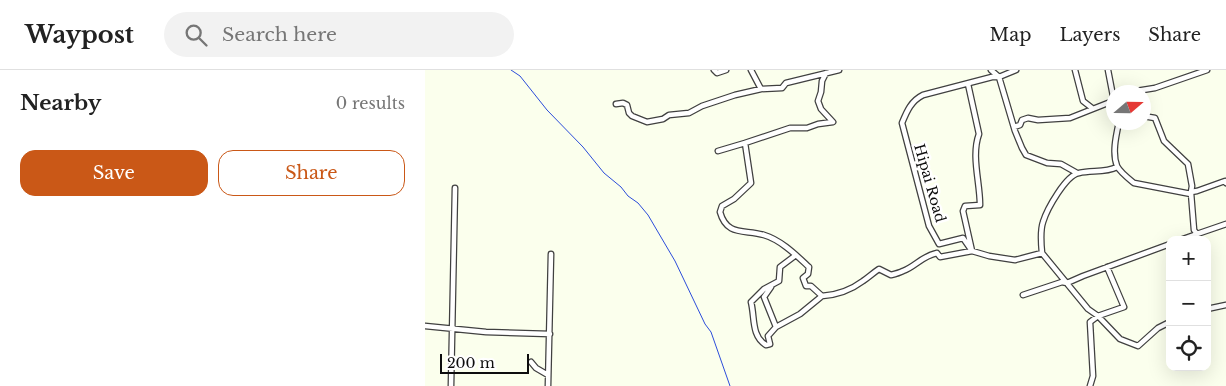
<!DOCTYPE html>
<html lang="en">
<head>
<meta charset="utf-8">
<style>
  :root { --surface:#fff; --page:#f2f2f2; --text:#222; --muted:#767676; --line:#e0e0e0; --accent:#ca5817 }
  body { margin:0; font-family:"Libre Baskerville",serif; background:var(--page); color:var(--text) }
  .controls { position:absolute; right:15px; bottom:15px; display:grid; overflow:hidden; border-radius:10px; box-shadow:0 5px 20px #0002 }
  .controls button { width:45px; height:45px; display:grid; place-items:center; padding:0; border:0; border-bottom:1px solid var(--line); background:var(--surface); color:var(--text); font:25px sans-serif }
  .compass { position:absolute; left:681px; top:15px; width:45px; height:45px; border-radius:50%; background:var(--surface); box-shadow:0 5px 20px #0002; rotate:70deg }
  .scale { position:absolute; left:15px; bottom:12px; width:89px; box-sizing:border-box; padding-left:5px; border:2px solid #0d0d0d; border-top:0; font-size:14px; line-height:18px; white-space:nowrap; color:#0d0d0d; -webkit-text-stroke:4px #fff; paint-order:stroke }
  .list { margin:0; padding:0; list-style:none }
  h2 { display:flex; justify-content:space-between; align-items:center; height:65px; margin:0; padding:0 20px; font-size:21px }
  h2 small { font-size:16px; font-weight:400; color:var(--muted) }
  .actions { display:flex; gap:10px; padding:15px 20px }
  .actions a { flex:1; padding:11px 0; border:1px solid var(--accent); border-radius:15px; text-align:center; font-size:18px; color:var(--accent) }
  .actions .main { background:var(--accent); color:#fff }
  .icon { flex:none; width:28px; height:28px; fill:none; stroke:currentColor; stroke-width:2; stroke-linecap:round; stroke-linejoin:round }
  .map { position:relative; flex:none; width:801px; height:316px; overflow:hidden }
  header { display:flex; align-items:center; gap:30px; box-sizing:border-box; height:70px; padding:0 25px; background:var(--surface); border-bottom:1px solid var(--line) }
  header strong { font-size:24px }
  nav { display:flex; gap:28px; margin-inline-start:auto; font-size:18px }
  .search { width:350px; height:45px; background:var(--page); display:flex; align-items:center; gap:12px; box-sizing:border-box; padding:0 18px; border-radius:28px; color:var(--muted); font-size:19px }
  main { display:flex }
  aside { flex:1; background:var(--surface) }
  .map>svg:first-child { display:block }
</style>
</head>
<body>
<header>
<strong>Waypost</strong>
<div class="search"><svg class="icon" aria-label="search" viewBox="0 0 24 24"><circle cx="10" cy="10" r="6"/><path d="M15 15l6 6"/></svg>Search here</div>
<nav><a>Map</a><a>Layers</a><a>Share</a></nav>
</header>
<main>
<aside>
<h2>Nearby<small>0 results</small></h2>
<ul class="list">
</ul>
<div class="actions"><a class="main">Save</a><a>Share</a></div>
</aside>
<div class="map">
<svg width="801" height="316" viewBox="0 0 801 316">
  <rect width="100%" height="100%" fill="#fbffed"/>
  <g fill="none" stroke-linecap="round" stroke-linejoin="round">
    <path stroke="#2c4dda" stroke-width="1" d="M86,0L95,6L122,40L158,77L179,103L196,117L203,126L213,133L223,145L250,191L280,254L286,262L305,316"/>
    <defs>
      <path id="minor" d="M289,0L292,3L301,0
        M326,0L336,19
        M566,0L574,7L590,61L597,78L601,85L622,93L636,94L652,103
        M591,0L574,7H567L498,25C486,31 482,41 477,53L504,156L514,174L538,168L547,181L564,186L590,190L617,183L663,239L673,246L695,269L713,276L733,258L745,252
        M650,0L658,31L667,38
        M683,0L688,26
        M401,3L397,11L396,22L393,31L396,39L408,52L393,54L382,58H365L320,73L326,113L309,129L297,136L295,142C302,167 320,159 339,165C356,170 371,185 384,197L383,204L378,208L381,216H386L397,226C412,225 426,220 438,211C444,207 448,203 454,199L466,205C470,204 474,203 478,201C491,196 497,186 512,183L515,187L547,181L538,141L540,136L555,135C555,112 546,86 554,64L543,14
        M705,22L730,18L782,0
        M191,34L198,33L202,35L204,43L207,46L222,52L238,49L244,45L264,43L277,36L310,25L336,19L357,18L361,13L414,0
        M718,46L730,48L739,71L763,94L767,116L766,122L772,121L800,111L801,113
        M694,52C691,66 687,83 692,96C695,102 704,109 709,113L766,124
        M589,57L595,55L597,50L603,48L613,50L645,48L688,31
        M293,81L320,73
        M772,164L801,154
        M755,170L772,164L769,160L766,123
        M617,183C616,173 615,161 618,152C622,139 641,105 654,103C667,100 680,103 692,97
        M346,217L339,227L351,257L343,266L345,274L341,275C326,266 330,247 326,232L339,219L354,211L355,197L371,185
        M598,225L637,212L642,213L658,206L745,174
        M782,239L801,235
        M0,256L61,262L125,264
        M351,257L375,244L397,226
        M106,292L111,298L123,305
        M26,316L30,118
        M123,316L126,184
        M665,316L668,306L665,252L673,246L699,237L682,197"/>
    </defs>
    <use href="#minor" stroke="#404040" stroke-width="7"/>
    <use href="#minor" stroke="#fff" stroke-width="4.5"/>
  </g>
  <g text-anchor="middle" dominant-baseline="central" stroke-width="5" stroke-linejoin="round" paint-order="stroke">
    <g font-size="14" fill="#0d0d0d" stroke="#fff">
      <text transform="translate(505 113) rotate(74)">Hipai Road</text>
    </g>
  </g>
</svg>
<div class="controls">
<button>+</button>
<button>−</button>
<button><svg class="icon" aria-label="locate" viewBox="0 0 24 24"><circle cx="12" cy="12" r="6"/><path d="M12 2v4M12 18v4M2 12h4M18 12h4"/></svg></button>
</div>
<svg class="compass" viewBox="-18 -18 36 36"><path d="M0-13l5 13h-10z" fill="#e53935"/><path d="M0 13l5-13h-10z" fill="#767676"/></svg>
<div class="scale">200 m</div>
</div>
</main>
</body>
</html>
